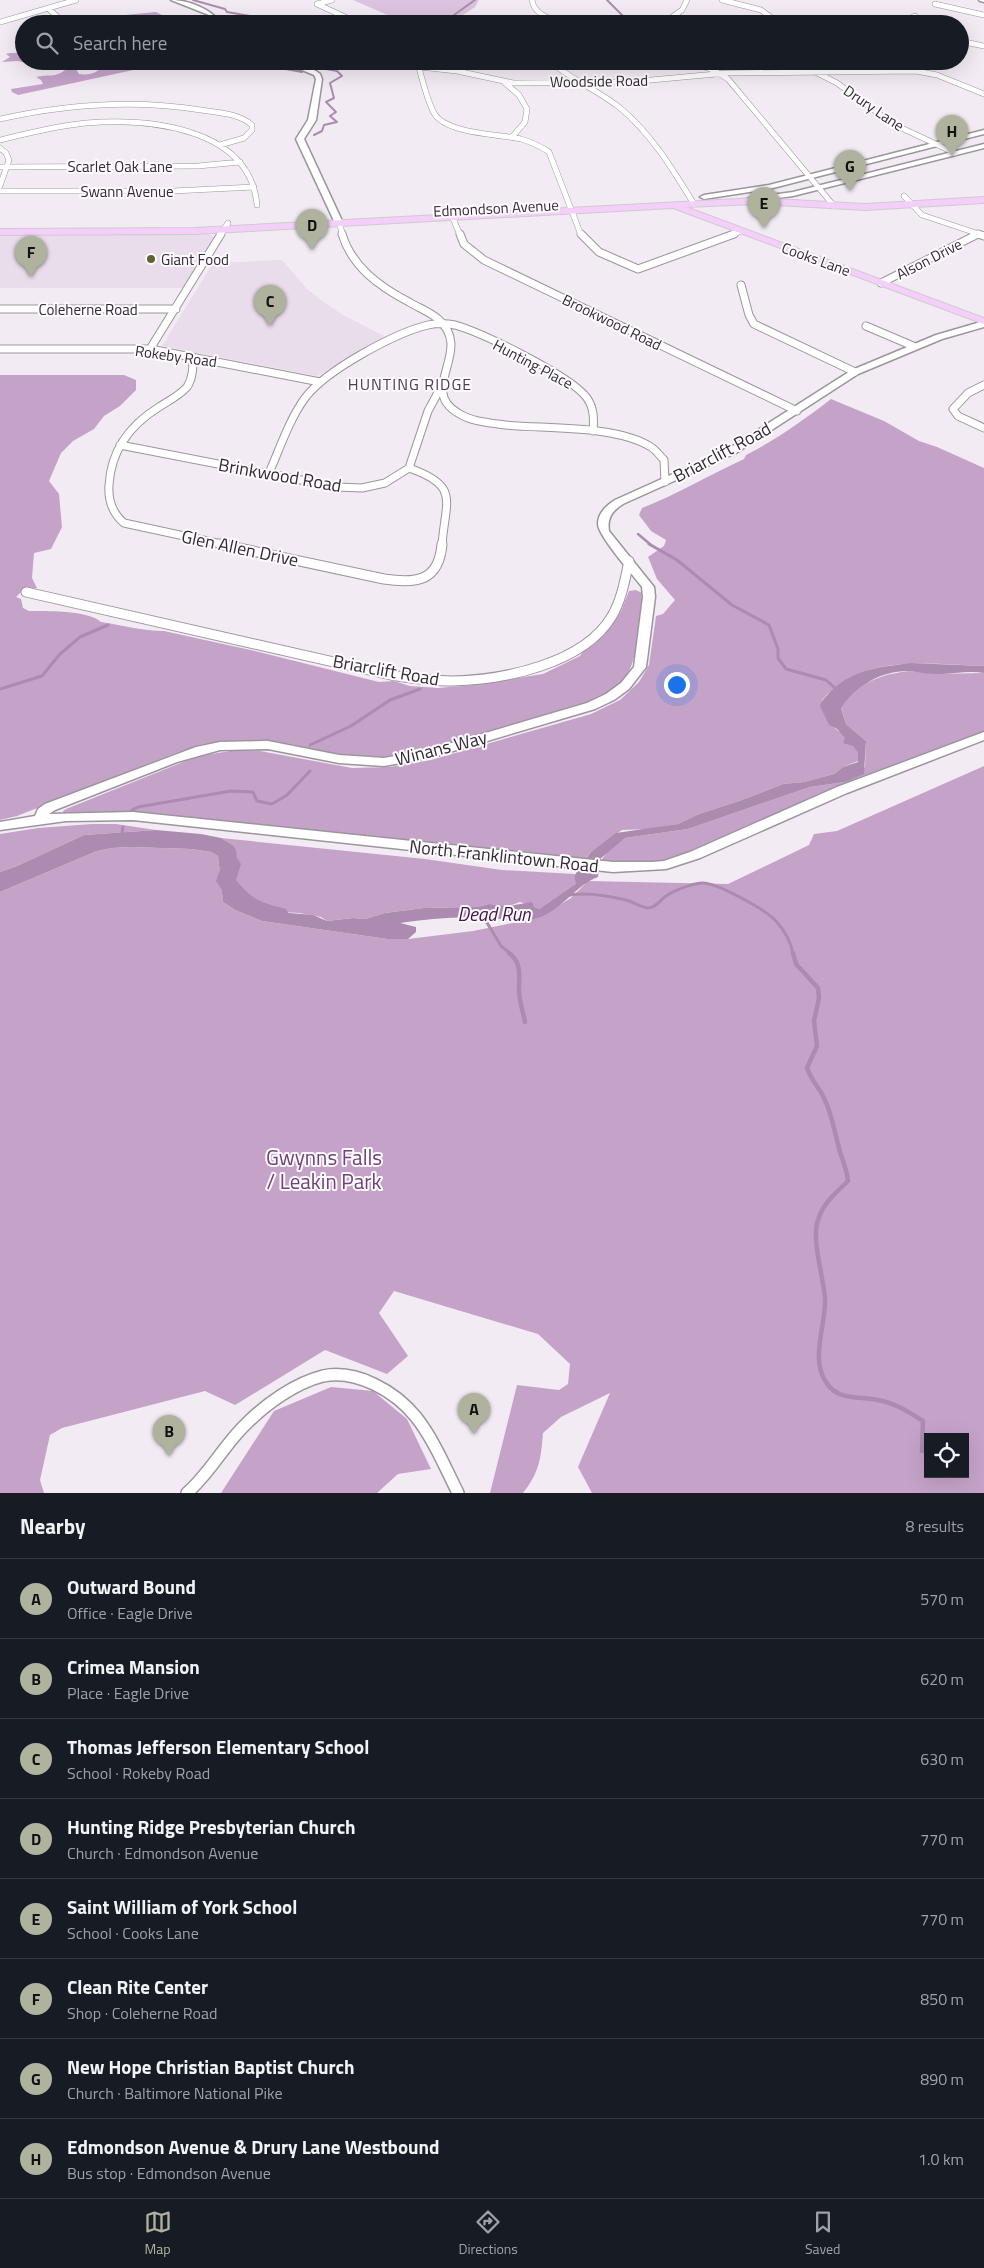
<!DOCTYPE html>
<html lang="en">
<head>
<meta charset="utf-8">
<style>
  :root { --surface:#171b24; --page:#20242c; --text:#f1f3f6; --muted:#9ea1a6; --line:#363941; --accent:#afb29c }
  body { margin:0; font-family:"Titillium Web",sans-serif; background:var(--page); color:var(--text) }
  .controls { position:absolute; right:15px; bottom:15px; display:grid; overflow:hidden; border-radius:0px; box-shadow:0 5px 20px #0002 }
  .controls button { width:45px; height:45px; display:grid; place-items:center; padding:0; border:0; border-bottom:1px solid var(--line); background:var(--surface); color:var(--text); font:25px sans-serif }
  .you { position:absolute; left:676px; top:684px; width:18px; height:18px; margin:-12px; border:4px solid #fff; border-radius:50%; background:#1a73e8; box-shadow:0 0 0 8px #1a73e833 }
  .badge { display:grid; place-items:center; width:32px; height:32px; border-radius:50%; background:var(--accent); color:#111; font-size:16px; font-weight:700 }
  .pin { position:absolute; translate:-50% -41px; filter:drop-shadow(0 1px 2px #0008) }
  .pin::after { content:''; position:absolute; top:26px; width:18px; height:15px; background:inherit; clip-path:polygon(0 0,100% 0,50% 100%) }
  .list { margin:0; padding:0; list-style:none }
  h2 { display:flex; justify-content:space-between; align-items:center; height:65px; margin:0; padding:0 20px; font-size:21px }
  h2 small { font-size:16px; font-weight:400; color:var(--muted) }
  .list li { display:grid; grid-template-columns:32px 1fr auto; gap:15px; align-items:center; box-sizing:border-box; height:80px; padding:0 20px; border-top:1px solid var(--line) }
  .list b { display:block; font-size:19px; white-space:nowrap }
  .list p { margin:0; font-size:16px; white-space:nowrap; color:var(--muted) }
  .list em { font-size:16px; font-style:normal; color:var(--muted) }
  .icon { flex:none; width:28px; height:28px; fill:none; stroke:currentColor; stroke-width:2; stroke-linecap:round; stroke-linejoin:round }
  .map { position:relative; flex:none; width:984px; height:1493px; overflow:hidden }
  .search { position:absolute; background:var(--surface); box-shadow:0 5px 20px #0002; left:15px; right:15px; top:15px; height:55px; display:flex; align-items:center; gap:12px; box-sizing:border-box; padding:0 18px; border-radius:28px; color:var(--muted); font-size:19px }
  .sheet { height:705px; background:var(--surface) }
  nav { display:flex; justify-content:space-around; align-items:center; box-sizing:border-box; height:70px; border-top:1px solid var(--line); background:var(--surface); font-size:14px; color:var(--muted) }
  nav a { display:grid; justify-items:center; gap:2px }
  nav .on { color:var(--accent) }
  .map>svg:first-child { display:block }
</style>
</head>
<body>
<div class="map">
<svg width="984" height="1493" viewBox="0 0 984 1493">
  <rect width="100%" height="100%" fill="#f3ebf4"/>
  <path fill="#e9dceb" d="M206,234L213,236L214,241L183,288H0V236Z
    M282,260L307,289L321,300L343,315L386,337L317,376L162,346L213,263Z"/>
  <path fill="#dcc3df" d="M353,0H479L475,7L460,17L461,20L401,21Z"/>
  <path fill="#c5a3c9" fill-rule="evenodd" d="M156,12L180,24H52L63,21Z
    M10,53H24V61H67L37,64L17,61L2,62L10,57L6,54Z
    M105,61H175L18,95L12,92L11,89L43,84L41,80L36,77C47,74 56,78 65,70L62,66L76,69L79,74C90,76 101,72 105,61Z
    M0,375H124L136,380V390L120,406L104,416L94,429L73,441L61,453L49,481L59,494L62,527L51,549L34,553L32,578L37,588L22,591L16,597L21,599L23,608L29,611C47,611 88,610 101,622C122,625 143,631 164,631L255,651L379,682L394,681L410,686L438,688L473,685L543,674L580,656L585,649L604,635L621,611L629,591L636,590L642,593C640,613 638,655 629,671C622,685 606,693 593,700L419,752L392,757L345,756L290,744L268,741L247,740L203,744L173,754L17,816L0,820Z
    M831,399L884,421L919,441L937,447L984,468V666C925,664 866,653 822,700L829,724L844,735L850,745H853L858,753V761L843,767L834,774L804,782L783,784L742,800L699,814L678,824L649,829L622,830L591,852L585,860L124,813L89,812L64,814L63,811L66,809L188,760L211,754L237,750L260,751L352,768L389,767L431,760L591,714L620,700L639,682L649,665L656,616L663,614L675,600L657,579L648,557L664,546L666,540L651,531L639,515L642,508C678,494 709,475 744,459L746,455C777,439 804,420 831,399Z
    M909,671L934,674L984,673V733L828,792L693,852L664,862L647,865L600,862L610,848L625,838L688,829L810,787L845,782L865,767L866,741L846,724L841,707C857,683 881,674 909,671Z
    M984,766V1493H592L578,1467L610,1393L561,1417L543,1433C541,1459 539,1473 523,1493H490L517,1385L559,1390L568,1384L570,1364L538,1334L394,1291L379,1313L408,1356L387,1374L325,1350L235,1405L205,1391L62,1428L50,1435L40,1480L44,1493H0V892L97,851L112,848L131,847L191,849L211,852L218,856L223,902L235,910L262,921L387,939H408L473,931L537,918L571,898L588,881L728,884L809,845L814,834L837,831ZM928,1437H965V1474H928Z
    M92,824H116L156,830L84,835L17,866L0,872V834L38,828Z
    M221,838L425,859L502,870L575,874L574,876L577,884L539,909L520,902L509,906L489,904L477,907L424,908L385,913L365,919L352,918L327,921L321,917L299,913L265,911L239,902L231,892L229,882L236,863L233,845Z
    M331,1387L373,1391L407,1419L431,1469L398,1474L377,1493H221L274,1411Z"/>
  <path fill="#ac8bb0" d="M911,663L984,666V673C967,670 950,675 934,674C926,674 918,672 910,671C883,670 856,685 841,708L846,724L866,741L864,774L845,782L810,787L688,829L625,838L600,859L598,877C577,884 562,910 538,918C523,923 515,920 500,919C467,916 432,918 400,923L416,927V932L408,939H387L262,921L235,910L223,902L218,856L211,852L191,849L131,847L112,848L97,851L0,892V872L17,866L84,835L156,830L201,834L221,838L233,845L236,850L237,858L229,882L231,892L239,902L265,911L313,915L327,921L353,918L365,919L385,913L424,908L477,907L489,904L509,906L532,902L534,907L539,909L576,884L574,876L591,852L616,833L678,824L699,814L742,800L783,784L804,782L834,774L843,767L858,762V753L853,746L843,743L845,738L837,729L829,725L820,706C822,699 826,697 831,691C854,669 880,667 911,663Z"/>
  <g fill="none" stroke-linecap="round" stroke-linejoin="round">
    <path stroke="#ac8bb0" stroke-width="2" d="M193,0L225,9L227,12L250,16L245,20L244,24
      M607,0L631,24
      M458,24L454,15L475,0
      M533,61L544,65
      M280,68L302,72
      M314,135L322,131L324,125L337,122L330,116L336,112L326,102L334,98L330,83L342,76L337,71L326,69"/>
    <path stroke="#ac8bb0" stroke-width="2.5" d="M638,534L651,545"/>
    <path stroke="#ac8bb0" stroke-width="3" d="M649,544L677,560L732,605L769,625L778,649V658L786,669L826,680L837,690
      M0,689L42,676L60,654L80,637L108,625
      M310,745L351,726L390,700L420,689
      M132,810L138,807L231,791L253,792L257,801L272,804L287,795L310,771
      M122,833L123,827
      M570,895C587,892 609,896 626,900C633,902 641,907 648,908C656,908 660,900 666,896C675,890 691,884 702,883C716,882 766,910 776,921C784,930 791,942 793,954
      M483,916L501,946L511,954"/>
    <path stroke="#ac8bb0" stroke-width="4.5" d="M509,953C522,963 519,975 519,990C519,1000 523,1012 525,1022
      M793,953L796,964L818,988L819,998L814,1021L817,1046L807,1068C811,1080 819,1087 824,1098C833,1116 835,1136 841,1155C844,1164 847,1171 848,1181C836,1193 823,1203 818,1220C811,1240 824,1278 825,1299C826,1325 810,1359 826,1382C837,1401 860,1396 878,1400C895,1403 909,1412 923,1421L922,1451"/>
    <path fill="#ac8bb0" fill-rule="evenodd" d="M231,857L238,859L241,864L236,880C254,902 261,902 286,909L289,914L286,919C258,927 230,904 216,881L224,859Z"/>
    <defs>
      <path id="street-far3" d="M332,0L317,4L360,24
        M532,0C534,16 554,20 567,24
        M722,0L761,10L780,24
        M935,4L984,15
        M49,9L62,21
        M0,22L76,0
        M526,24L556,21
        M669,24L668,20L682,10L687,0
        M900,24L915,16
        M960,41L984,46
        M417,61C422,77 426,98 434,113C446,134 499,134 521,139C531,142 540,146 549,152L581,235
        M549,61C571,79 597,90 619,107C651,133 673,170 694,204
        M689,61L715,71L728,79L834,206
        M794,61L837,83L893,124L955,153
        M420,67L457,71L513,83L629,82L727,73L916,71L937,75L984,94
        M505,83L519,95L527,109L525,122L513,136
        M0,119C67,104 133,99 201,110C219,113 238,113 252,125V130L244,138L220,145
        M0,140C28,133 57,126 86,123C148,118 250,127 257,205
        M0,148L6,153L9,160L0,186
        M0,167L198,166L240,162
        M0,191H173L254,187
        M904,196L922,215L982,235
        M450,211L460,235
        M339,223L343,235
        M220,235L228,223
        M730,235L742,231
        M976,235L978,234"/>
      <path id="street-far2" d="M342,234C352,267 380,287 409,302C419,308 430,312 438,319C475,350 417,389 458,413C472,422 490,423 506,425C546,429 617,425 651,447C656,450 660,456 664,460L665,482
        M460,234L464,244L484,260L797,411
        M581,234L599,252L638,269L734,234
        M978,234L984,236
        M881,283L978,234
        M741,285L749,315L754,324L855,372
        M0,309H176
        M866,326L913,346
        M0,349H150L320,382
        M150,349L221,234
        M193,357C193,367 193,378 187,387C179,396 168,401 159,407C130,425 111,451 109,485C108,500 112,513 124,523L226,545
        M984,385L968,393L953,409L958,416L984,428
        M120,445L337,487L362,488L385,483L409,468L428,411L441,387
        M409,468C461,486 445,501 442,545
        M269,473C280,448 289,420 305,398C326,370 395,333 428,325C437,323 446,323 455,325C483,333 571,376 587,398C594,408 594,419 593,431"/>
      <path id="street-far1" d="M220,544L384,579C417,584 439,581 442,544
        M26,592L391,675C411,678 431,681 452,681C503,680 584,664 612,616C622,599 625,579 629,561"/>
      <path id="street" d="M187,1493C210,1473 224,1445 246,1424C266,1404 295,1383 323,1376C356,1369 395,1391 416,1417C434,1440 445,1467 458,1493"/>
      <path id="secondary" d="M171,0C189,0 211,9 222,24H215L209,15Z
        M979,0H984V2L980,1Z
        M251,61C272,61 303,60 320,74L322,79L316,120L304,139L343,223L342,225L335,223L296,139L308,120L316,79L314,75L302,70Z
        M984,130V134L769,189L704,199L700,197L704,195L769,185Z
        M984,144V148L793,196L749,202L745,200L749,198L793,192Z
        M984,321V327L942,339L858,374L736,453L623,504C612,511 607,518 609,531L654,587L655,597L646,667L629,689L614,700L595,709L433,757L384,766L339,763L268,749L220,750L177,762L55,810L49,814L133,812L613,862H652L664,861L690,852L837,787L984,732V740L847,793L700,858L666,869L613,872L133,820L66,821L0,830V822L35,816L38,809L45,804L196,747L220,742L268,741L339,755L384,758L428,750L587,703L606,694L621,683L634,667L643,597L642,587C634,576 598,536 598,524C598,513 607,505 615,500L728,449L852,370L936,335Z"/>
      <path id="primary" d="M984,197V203L865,210L756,204L686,207L984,318V324L673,208L194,234L0,235V229L194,228L756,198L865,204Z"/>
    </defs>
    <use href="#street-far3" stroke="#9c959d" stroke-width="6"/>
    <use href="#street-far2" stroke="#9c959d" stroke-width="9"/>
    <use href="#street-far1" stroke="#9c959d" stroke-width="11"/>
    <use href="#street" stroke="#9c959d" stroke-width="14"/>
    <use href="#secondary" stroke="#9c959d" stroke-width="3"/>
    <use href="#primary" stroke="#cdcccd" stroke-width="2"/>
    <use href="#street-far3" stroke="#fff" stroke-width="5"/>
    <use href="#street-far2" stroke="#fff" stroke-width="7"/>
    <use href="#street-far1" stroke="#fff" stroke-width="9"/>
    <use href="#street" stroke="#fff" stroke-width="11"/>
    <use href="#secondary" fill="#fff" fill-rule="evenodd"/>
    <use href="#primary" fill="#f4cffa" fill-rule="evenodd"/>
  </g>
  <circle fill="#5f622f" stroke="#fefaff" stroke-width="2" cx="151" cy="259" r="5"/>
  <g text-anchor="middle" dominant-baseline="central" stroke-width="4" stroke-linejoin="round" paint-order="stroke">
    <g font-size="15" fill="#2f2c30" stroke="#fefaff">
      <text transform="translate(599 81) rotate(-1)">Woodside Road</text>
      <text transform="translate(874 108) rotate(34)">Drury Lane</text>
      <text x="120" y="166">Scarlet Oak Lane</text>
      <text x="127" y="191">Swann Avenue</text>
      <text transform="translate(496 208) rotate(-3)">Edmondson Avenue</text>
      <text transform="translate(816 259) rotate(20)">Cooks Lane</text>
      <text transform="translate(929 259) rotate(-27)">Alson Drive</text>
      <text x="88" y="309">Coleherne Road</text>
      <text transform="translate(612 322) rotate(26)">Brookwood Road</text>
      <text transform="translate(176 356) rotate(8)">Rokeby Road</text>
      <text transform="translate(533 364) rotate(28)">Hunting Place</text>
    </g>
    <g font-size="15" fill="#2f2c30" stroke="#fefaff" text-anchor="start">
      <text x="161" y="259">Giant Food</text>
    </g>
    <g font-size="16" letter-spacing="1" fill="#484249" stroke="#fefaff">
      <text x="410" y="384">HUNTING RIDGE</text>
    </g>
    <g font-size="18" fill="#2f2c30" stroke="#fefaff">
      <text transform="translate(722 452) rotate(-28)">Briarclift Road</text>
      <text transform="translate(280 475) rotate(10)">Brinkwood Road</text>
      <text transform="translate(240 548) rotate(12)">Glen Allen Drive</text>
      <text transform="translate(386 670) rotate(10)">Briarclift Road</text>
      <text transform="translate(441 748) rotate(-14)">Winans Way</text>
      <text transform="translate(504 856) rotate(6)">North Franklintown Road</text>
    </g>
    <g font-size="19" font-style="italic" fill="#411747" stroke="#fefaff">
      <text x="494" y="913">Dead Run</text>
    </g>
    <g font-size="21" fill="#6e4375" stroke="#fefaff">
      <text x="324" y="1157">Gwynns Falls<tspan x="324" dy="24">/ Leakin Park</tspan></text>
    </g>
  </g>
</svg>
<div class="controls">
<button><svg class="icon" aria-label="locate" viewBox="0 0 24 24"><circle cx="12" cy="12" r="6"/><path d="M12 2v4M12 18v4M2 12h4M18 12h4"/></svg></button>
</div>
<div class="you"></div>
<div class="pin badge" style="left:474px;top:1434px">A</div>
<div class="pin badge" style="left:169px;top:1456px">B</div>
<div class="pin badge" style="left:270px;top:326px">C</div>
<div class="pin badge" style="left:312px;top:250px">D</div>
<div class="pin badge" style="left:764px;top:228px">E</div>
<div class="pin badge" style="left:31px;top:277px">F</div>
<div class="pin badge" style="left:850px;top:191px">G</div>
<div class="pin badge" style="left:952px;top:156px">H</div>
<div class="search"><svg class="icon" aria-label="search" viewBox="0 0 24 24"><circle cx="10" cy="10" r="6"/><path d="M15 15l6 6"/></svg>Search here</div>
</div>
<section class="sheet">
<h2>Nearby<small>8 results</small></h2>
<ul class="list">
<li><span class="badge">A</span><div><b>Outward Bound</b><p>Office · Eagle Drive</p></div><em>570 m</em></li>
<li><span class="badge">B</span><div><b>Crimea Mansion</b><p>Place · Eagle Drive</p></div><em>620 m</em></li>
<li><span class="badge">C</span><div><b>Thomas Jefferson Elementary School</b><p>School · Rokeby Road</p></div><em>630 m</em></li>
<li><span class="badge">D</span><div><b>Hunting Ridge Presbyterian Church</b><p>Church · Edmondson Avenue</p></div><em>770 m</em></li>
<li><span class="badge">E</span><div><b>Saint William of York School</b><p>School · Cooks Lane</p></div><em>770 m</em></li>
<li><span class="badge">F</span><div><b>Clean Rite Center</b><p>Shop · Coleherne Road</p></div><em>850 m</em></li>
<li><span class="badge">G</span><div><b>New Hope Christian Baptist Church</b><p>Church · Baltimore National Pike</p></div><em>890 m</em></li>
<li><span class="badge">H</span><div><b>Edmondson Avenue &amp; Drury Lane Westbound</b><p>Bus stop · Edmondson Avenue</p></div><em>1.0 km</em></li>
</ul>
</section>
<nav>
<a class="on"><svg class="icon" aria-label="map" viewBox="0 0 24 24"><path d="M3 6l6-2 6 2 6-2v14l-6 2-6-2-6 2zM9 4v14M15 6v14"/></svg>Map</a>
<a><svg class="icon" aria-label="directions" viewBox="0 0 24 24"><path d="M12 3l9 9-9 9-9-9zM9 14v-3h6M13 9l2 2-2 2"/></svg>Directions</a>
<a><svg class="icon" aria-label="saved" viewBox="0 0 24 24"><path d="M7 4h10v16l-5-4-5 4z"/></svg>Saved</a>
</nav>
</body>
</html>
